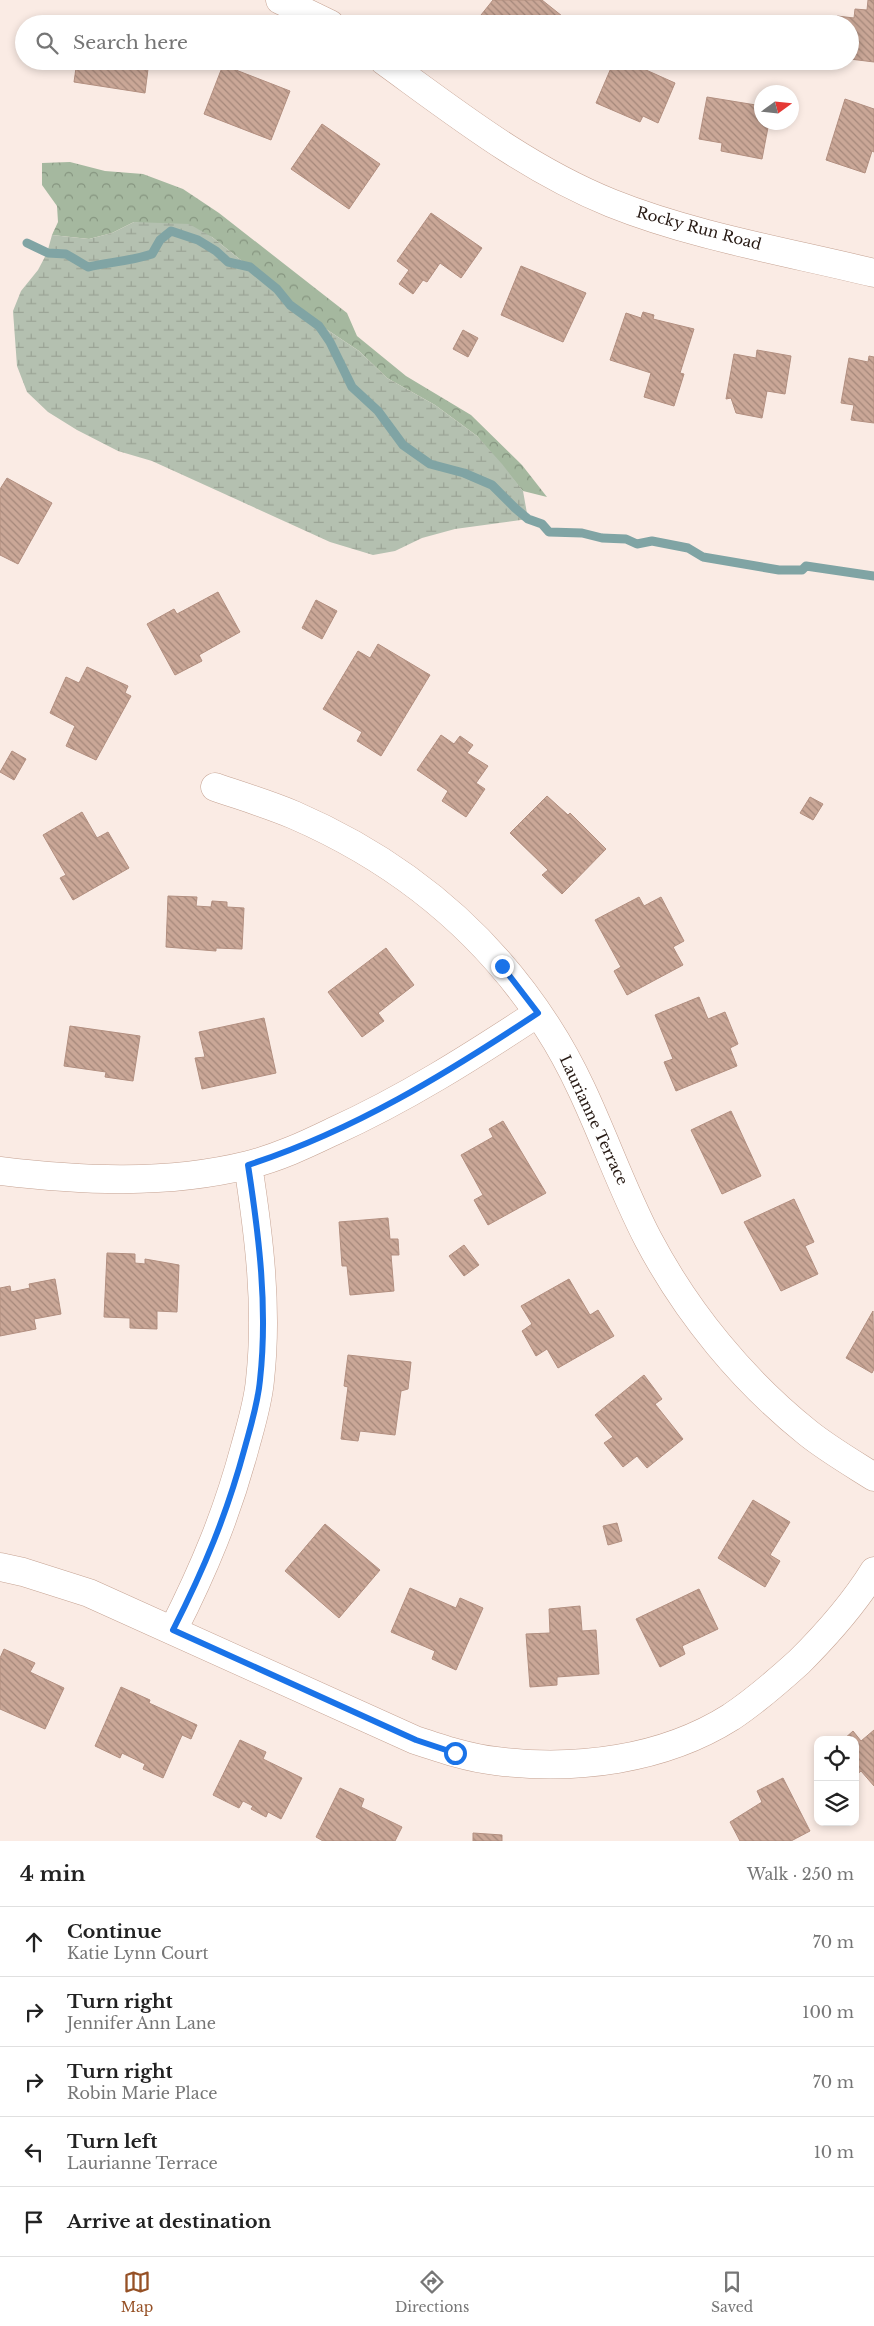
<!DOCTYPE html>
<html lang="en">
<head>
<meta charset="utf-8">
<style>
  :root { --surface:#fff; --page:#f2f2f2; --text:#222; --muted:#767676; --line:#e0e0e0; --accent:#965126 }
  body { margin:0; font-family:"Libre Baskerville",serif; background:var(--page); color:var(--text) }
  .controls { position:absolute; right:15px; bottom:15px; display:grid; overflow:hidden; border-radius:10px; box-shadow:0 2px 8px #0003 }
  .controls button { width:45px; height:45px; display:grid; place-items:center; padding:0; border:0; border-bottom:1px solid var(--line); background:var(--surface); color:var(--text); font:25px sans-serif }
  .compass { position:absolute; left:754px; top:85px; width:45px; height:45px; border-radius:50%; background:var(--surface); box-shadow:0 2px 8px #0003; rotate:75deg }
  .stop { position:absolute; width:15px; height:15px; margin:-11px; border:4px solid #1a73e8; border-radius:50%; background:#fff }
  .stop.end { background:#1a73e8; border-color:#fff; box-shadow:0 1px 5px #0008 }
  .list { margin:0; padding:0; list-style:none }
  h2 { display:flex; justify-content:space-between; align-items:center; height:65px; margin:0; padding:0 20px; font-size:21px }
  h2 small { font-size:16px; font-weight:400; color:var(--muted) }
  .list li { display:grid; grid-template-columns:32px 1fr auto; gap:15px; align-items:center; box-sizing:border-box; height:70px; padding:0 20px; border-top:1px solid var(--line) }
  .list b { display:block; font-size:19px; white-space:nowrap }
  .list p { margin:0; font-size:16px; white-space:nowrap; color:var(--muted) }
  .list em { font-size:16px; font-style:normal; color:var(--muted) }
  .icon { flex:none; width:28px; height:28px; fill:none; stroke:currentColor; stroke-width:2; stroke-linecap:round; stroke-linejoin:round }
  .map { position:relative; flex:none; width:874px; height:1841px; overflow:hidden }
  .search { position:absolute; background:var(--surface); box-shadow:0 2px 8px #0003; left:15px; right:15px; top:15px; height:55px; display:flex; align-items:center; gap:12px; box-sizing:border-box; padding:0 18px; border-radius:28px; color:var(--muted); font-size:19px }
  .sheet { height:415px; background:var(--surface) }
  nav { display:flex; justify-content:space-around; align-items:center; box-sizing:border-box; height:70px; border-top:1px solid var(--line); background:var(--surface); font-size:14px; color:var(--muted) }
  nav a { display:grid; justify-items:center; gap:2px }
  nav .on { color:var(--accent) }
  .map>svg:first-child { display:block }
</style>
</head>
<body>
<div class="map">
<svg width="874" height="1841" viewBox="0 0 874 1841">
  <defs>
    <pattern id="forest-crowns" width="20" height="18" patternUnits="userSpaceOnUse" patternTransform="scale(1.25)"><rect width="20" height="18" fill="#a5b89f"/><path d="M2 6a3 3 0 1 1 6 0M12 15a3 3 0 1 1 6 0" fill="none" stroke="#869580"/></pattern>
    <pattern id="wetland-marsh" width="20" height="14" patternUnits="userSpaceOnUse" patternTransform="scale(1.25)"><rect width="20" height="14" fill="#b4c0b0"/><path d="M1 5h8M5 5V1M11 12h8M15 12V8" fill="none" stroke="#9ba496"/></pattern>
    <pattern id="building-back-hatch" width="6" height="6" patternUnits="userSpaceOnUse" patternTransform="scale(1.25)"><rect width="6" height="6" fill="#caa797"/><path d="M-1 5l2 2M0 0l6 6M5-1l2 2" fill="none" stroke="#a4877a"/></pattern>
  </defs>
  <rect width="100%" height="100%" fill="#faebe4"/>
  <path fill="url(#forest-crowns)" d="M70,162L105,171L143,174L183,189L219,213L347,313L357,336L406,376L471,415L522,465L547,497L523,491L477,436L435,405L387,378L359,351L290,305L277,289L212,237L134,222L112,233L89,239L52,235L58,222L57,206L42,185V163Z"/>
  <path fill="url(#wetland-marsh)" d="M134,222L189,224L212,237L277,289L290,305L359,351L387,378L435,405L477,436L502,464L523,491L528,519L455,529L422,538L395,551L373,555L330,542L152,461L118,451L77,430L48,412L27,392L17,366L13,311L21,291L38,270L47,253L52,235L89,239L112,233Z"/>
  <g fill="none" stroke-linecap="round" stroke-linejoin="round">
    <path stroke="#80a4a4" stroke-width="9" d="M27,243L48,253L66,254L88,267C110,262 131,261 152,254L160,240L171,231L198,240L216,251L228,262L250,267L277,289L290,305L319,326L330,342L352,387L378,411L403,445L430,464L464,473L492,485L515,508L528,519L542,524L549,532L582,533L602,538L626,539L637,544L652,541L688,548L703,557L779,570H802L806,566L874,576"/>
  </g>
  <path fill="url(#building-back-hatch)" stroke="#b28f80" d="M493,0H542L567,20L564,24H482L477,20Z
    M868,0H874V62L850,59V24H836L837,16L854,18L855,9L867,10Z
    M77,61H149L145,93L74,82Z
    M614,61H626L675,83L658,123L643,116L640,122L596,103Z
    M223,65L290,91L271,140L204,114Z
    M707,97L762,106V122H769L762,159L721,151L722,143L699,139Z
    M845,99L874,109V152L872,151L865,173L826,160Z
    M322,124L380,164L349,209L291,169Z
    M431,213L482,248L461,278L440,263L427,282L423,280L413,294L399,284L409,270L397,261Z
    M521,266L586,293L563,342L501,315Z
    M643,312L654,315L653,319L694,329L680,373L684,374L674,406L644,397L651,373L610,360L626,313L641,318Z
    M463,330L478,338L468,357L453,349Z
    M757,350L791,356L785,394L767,391L762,418L736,413L731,398L726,399L734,354L756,358Z
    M869,356L874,357V423L851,420L854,405L841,403L849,358L868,362Z
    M7,478L52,503L18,564L0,555V489Z
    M218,592L240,632L199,655L202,661L175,675L147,624L174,609L177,614Z
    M316,600L337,611L322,639L302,628Z
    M378,644L430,675L381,756L357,741L362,732L323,709L358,651L370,658Z
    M87,667L128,686L125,693L131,696L96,760L66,746L75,726L50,713L66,677L79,683Z
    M441,735L454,744L460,736L473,745L467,753L488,766L476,783L485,789L466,817L442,801L448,791L417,770Z
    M12,751L26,759L14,780L0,772Z
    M547,796L568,815L570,813L606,849L562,894L542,875L548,870L510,833Z
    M810,797L823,804L813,820L800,813Z
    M82,812L97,838L108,832L129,868L73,900L60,878L66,875L43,835Z
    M168,896L197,897L196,906L211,907L212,901L227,902V907L244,908L242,949L216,948V951L166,947Z
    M639,897L644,906L661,897L684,941L673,947L683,965L627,995L614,971L621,967L595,920Z
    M386,948L414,985L378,1013L384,1021L362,1037L328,992Z
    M699,997L708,1019L725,1012L738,1044L730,1048L737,1066L676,1091L664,1062L673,1059L655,1015Z
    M264,1018L276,1073L202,1089L195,1058L205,1057L199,1032Z
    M70,1026L140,1036L133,1081L105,1077L106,1072L64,1066Z
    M731,1111L761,1176L722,1194L691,1130Z
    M503,1121L546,1193L488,1225L474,1200L483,1195L461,1155L493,1137L489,1129Z
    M794,1199L814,1242L805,1246L818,1274L781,1291L744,1222Z
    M388,1218L390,1239H398L399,1255H391L394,1291L350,1295L347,1266H342L339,1222Z
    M464,1245L479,1265L464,1276L449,1256Z
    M107,1253L135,1254V1263L145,1264V1259L179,1265L177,1312L157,1311V1329L130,1328V1318L104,1317Z
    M55,1279L61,1314L34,1319L36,1329L0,1336V1288L10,1286L11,1292L30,1288L29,1284Z
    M569,1279L590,1315L598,1310L614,1336L558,1368L547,1349L536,1356L522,1331L532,1324L521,1306Z
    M873,1311L874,1369L872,1373L846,1358Z
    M348,1355L411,1362L408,1389L401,1391L395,1435L360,1431L358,1441L341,1439L348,1387L344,1386Z
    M644,1375L662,1399L655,1404L683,1439L647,1468L637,1456L623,1467L604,1443L613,1437L595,1415Z
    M753,1500L790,1522L770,1555L780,1561L765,1587L718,1558Z
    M617,1523L622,1541L608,1545L603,1526Z
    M325,1524L380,1570L339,1618L285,1571Z
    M410,1588L456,1608L460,1598L483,1608L456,1670L432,1659L435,1651L391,1632Z
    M699,1589L718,1629L682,1646L685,1654L660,1667L636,1619Z
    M580,1606L582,1631L596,1630L599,1674L557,1677V1685L530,1687L526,1634L550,1633L549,1609Z
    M4,1649L35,1663L30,1672L64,1688L45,1729L0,1709V1658Z
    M121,1687L150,1700L149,1703L197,1725L191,1739L182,1735L163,1778L143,1769L145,1764L122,1753L120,1758L95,1746Z
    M874,1730V1786L861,1771L855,1776V1740H843L853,1731L861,1741Z
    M240,1740L266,1752L263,1759L302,1778L281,1819L268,1812L266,1817L251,1809L253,1806L243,1801L239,1808L213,1795Z
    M783,1778L810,1831L791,1841H740L730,1822L762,1802L757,1791Z
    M340,1788L364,1799L361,1807L402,1827L395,1841H323L316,1837Z
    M473,1833L502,1835V1841H473Z"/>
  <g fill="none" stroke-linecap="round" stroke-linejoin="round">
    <defs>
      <path id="minor" d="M280,0L330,24
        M384,61C457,114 527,169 611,203C693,236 788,252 874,273
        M215,787C241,796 268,804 294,815C400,861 486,931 548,1028C591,1094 612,1170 648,1239C687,1313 743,1381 808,1433C828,1449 852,1463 874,1477
        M0,1171C81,1181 167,1185 248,1165C277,1158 305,1145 332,1132C405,1099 471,1057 538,1013
        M0,1567L23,1572L89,1593L415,1740C442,1749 469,1758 496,1761C575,1771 663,1760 731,1717C755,1701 778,1681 799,1662C827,1634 853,1605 874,1571
        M173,1630C204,1569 227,1514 245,1447C251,1425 258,1403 260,1380C268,1308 259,1236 248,1165"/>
    </defs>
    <use href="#minor" stroke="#c5a292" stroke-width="29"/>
    <use href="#minor" stroke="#fff" stroke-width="28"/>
  </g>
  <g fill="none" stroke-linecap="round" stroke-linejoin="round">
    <path stroke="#1a73e8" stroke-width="6" d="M455,1753L416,1740L173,1630C204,1569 227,1514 245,1447C251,1425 258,1403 260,1380C268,1308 259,1236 248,1165C353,1131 446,1074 538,1013L502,966"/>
  </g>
  <g text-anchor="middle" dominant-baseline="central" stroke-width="4" stroke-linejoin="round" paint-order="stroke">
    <g font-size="15" fill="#271a14" stroke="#fff">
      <text transform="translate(699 228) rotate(15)">Rocky Run Road</text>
      <text transform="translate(594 1120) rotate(65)">Laurianne Terrace</text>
    </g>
  </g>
</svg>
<div class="controls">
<button><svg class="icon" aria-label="locate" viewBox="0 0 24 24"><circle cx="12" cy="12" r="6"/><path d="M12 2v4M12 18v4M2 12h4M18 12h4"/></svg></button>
<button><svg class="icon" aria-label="layers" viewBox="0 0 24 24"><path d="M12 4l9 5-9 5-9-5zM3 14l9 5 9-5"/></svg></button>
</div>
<svg class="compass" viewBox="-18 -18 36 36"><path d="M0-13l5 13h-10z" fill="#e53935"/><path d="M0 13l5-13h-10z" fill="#767676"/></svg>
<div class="stop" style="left:455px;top:1753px"></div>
<div class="stop end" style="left:502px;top:966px"></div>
<div class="search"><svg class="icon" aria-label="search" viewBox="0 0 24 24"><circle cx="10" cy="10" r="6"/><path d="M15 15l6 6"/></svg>Search here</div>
</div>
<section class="sheet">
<h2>4 min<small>Walk · 250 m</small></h2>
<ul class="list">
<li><svg class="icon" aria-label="ahead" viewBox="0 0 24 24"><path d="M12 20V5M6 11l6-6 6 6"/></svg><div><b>Continue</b><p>Katie Lynn Court</p></div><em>70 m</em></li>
<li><svg class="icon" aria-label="right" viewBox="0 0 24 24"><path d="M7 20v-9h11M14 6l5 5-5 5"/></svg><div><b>Turn right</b><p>Jennifer Ann Lane</p></div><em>100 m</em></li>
<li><svg class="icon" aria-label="right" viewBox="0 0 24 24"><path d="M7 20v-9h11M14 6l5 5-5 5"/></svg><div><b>Turn right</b><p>Robin Marie Place</p></div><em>70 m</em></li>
<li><svg class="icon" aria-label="left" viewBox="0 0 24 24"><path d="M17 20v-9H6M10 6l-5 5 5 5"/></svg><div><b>Turn left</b><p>Laurianne Terrace</p></div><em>10 m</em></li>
<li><svg class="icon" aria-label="arrive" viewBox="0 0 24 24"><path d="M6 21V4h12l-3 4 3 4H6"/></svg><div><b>Arrive at destination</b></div></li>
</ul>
</section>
<nav>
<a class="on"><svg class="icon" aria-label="map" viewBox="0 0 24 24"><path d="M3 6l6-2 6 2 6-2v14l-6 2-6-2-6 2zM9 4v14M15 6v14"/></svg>Map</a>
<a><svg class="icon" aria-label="directions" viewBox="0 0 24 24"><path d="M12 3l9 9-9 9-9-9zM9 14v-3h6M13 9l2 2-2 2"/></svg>Directions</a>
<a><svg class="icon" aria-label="saved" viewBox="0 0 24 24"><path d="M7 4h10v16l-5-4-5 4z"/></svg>Saved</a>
</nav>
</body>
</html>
